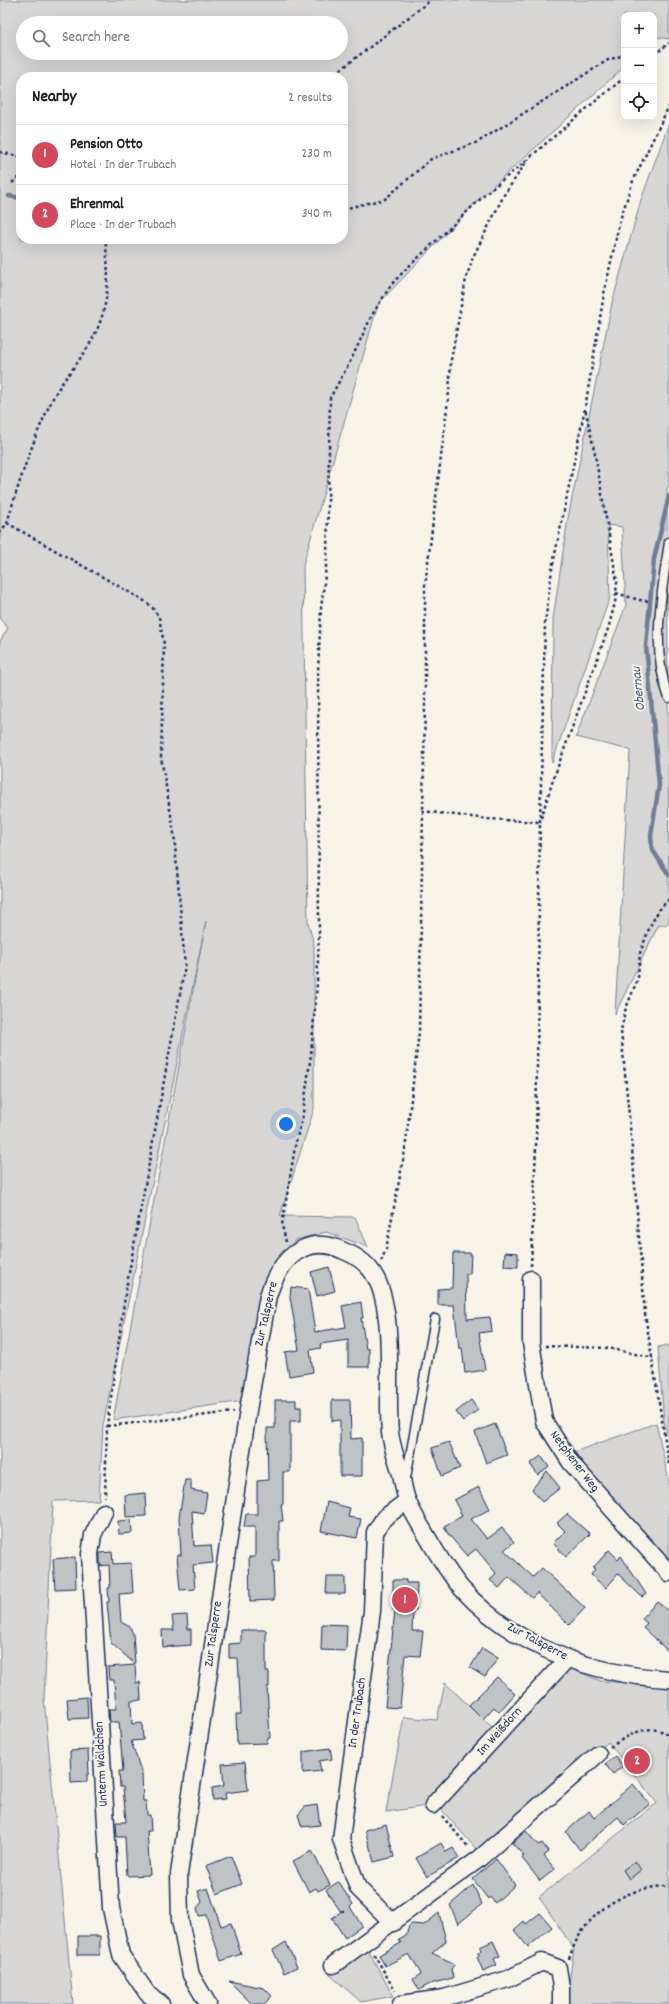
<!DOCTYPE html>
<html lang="en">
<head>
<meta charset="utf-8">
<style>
  :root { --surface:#fff; --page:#f6f6f6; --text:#202124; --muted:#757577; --line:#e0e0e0; --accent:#d1495b }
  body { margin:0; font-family:Dekko,sans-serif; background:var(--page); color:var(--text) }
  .controls { position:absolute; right:12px; top:12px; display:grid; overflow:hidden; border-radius:8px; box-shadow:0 4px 16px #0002 }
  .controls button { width:36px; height:36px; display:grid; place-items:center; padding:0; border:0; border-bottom:1px solid var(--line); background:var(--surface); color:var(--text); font:20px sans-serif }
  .you { position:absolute; left:286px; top:1124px; width:14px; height:14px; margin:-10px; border:3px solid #fff; border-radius:50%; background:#1a73e8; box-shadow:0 0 0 6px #1a73e833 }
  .badge { display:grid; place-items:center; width:26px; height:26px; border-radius:50%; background:var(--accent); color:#fff; font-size:13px; font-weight:700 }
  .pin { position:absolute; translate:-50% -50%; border:2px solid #fff; box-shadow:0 1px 4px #0006 }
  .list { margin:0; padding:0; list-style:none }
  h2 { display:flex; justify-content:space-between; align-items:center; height:52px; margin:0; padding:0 16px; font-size:17px }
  h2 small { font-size:13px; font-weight:400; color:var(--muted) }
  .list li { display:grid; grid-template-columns:26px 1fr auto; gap:12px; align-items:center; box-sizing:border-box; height:60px; padding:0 16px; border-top:1px solid var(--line) }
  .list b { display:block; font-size:15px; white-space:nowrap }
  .list p { margin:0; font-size:13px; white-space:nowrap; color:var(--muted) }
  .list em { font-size:13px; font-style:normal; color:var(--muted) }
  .icon { flex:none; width:22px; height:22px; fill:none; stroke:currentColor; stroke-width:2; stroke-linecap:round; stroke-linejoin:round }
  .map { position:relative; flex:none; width:669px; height:2004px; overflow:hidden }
  .search { position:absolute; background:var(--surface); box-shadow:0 4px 16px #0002; left:16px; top:16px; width:332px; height:44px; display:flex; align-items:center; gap:10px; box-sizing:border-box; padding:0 14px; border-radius:22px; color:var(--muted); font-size:15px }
  .panel { position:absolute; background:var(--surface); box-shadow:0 4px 16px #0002; left:16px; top:72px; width:332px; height:172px; border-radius:16px }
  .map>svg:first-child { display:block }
</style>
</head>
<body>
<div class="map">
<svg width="669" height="2004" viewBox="0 0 669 2004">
  <rect width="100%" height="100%" fill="#f7f3e8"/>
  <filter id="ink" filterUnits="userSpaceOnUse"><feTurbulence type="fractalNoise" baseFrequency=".025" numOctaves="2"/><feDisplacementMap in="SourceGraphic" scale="8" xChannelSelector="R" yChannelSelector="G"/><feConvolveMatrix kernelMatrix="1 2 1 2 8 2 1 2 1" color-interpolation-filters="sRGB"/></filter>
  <g filter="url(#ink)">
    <path fill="#d7d6d4" stroke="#798299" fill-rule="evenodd" d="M0,0H669V39L658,37L654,40V15H624V67L482,196L378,304L303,565L308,923L314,944V1109L280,1216L355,1217L368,1247L326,1232L295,1240L279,1260L262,1290L243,1401L113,1420L206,921L103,1425L99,1500L53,1501L44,1699L73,2004H0V641L8,628L0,619ZM23,23H341V53H23ZM21,77H343V239H21Z
      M669,123V485L667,488L669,924L658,926L615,1014L630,750L576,737L626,605L622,527L608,525L610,597L552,763L553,619L568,518L612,303L641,200Z
      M669,1345V1440L664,1422L658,1347Z
      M656,1423L669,1481V1558L616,1505L571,1453Z
      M565,1666L601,1681L669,1686V2004H566L574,1949L539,1897L657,1803L608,1742L480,1853L439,1807Z
      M445,1683L494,1729L427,1806L386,1812L404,1717L437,1720Z
      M367,1948L393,1996L361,2002L329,1974Z"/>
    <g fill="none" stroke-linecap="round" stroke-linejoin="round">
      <path stroke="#727c95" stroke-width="4.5" d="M9,196L21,198
        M669,496L654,559L646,646L659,785L651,835L652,849L669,875"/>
    </g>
    <path fill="#c0c3c5" stroke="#1b2f5e" d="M505,1252L518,1253V1267L504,1266Z
      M453,1253H471L470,1274H466L467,1319L490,1317L492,1331L479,1333L485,1370L465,1373L462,1348H459L454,1305H438V1289L452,1288Z
      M329,1267L335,1291L317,1296L311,1272Z
      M291,1287L308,1289L315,1332L346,1327L342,1306L361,1302L363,1318H361L366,1349H369V1367H348V1340L320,1344L321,1348L310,1350L313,1372L289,1376L285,1352L299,1350L290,1297Z
      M275,1400H296V1407H301V1421H290V1472H283V1504H281L283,1521H279V1561H273L274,1600L250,1601L249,1557H255V1527H244L246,1514H257V1481L268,1480L267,1428H275Z
      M332,1400H350L351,1439L362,1438V1476H340V1420L332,1421Z
      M471,1400L478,1410L463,1421L456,1412Z
      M495,1424L507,1455L486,1463L475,1432Z
      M449,1442L460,1468L442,1476L432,1448Z
      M541,1456L549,1467L538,1475L530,1464Z
      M547,1471L560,1488L542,1502L532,1489Z
      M185,1480H191V1490L207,1493L204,1513L192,1511L194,1546L211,1545L213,1563L193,1565L195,1589L180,1590L177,1555H181L179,1518Z
      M479,1487L490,1509L471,1519L487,1539L502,1528L514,1542L504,1550L533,1577L542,1568L585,1608L569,1625L537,1593L532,1598L509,1577L499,1588L490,1580L496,1573L476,1549L467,1556L448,1534L444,1526L462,1516L454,1500Z
      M145,1493L146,1516L126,1517L125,1495Z
      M327,1502L350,1508L348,1517L361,1519L357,1538L321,1531Z
      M567,1514L590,1534L566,1557L553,1543L565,1531L557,1523Z
      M131,1520L132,1533L119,1534L118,1521Z
      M609,1550L618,1559L621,1556L646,1594L642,1597L618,1574L606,1588L591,1575L595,1569L593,1568Z
      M112,1552L113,1564L131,1563L133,1593L119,1594L121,1622L130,1627L133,1634L135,1664L111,1643L107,1602H109L108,1588H110L109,1565L100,1566V1553Z
      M75,1557L76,1588L55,1589L53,1559Z
      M327,1577H345V1594H326Z
      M393,1580H406V1583H417L416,1610H413L412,1631H423L420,1656L405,1655L400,1708L385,1707L395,1610H393Z
      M657,1601L669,1612V1652L643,1628L647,1623L642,1619Z
      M187,1615L188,1629H191V1645L163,1647L162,1630H174L172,1616Z
      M322,1624L347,1625L346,1651L321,1650Z
      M241,1630H266V1672H269V1687H267L270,1738H267V1743L237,1744L236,1714H241L238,1658H229V1644L241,1643Z
      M482,1648L498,1658L485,1677L470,1668Z
      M135,1665L136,1683L140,1682L141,1700L131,1701L132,1724L142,1723L143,1740L131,1741L142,1774L143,1801H146L147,1815H150L151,1831H147L150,1875L127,1876L125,1837H117L116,1822H126L123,1787H120L119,1771H123L119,1722H110L109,1709H116L114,1680H109L108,1667Z
      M497,1677L515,1694L499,1712L494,1707L483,1719L469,1705Z
      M87,1697L88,1718L69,1719L67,1699Z
      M330,1748L332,1759L319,1761L321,1771L303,1773V1752Z
      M88,1750L89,1774H87V1782L71,1783L70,1751Z
      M615,1756L623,1766L613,1774L605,1764Z
      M245,1762L248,1790L225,1793L226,1799L213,1800L212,1788L224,1786L222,1764Z
      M633,1784L650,1804L624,1825L618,1817L580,1850L566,1832L589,1811L594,1818Z
      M317,1805L320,1825L302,1827L298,1815L305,1807Z
      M386,1824L394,1857L374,1862L365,1830Z
      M526,1831L538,1845L542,1843L549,1852L544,1856L555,1869L540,1881L522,1858L524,1856L512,1843Z
      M441,1843L446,1852L453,1848L459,1858L427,1877L416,1858Z
      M312,1851L330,1885L318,1891L316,1888L309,1892L293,1861Z
      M231,1856L242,1884L217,1894L206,1866Z
      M496,1859L515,1885L495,1903L490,1897L488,1899L473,1879Z
      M635,1861L641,1870L629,1879L623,1870Z
      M338,1882L353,1904L350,1907L362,1926L345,1938L332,1918L344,1911L341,1912L326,1890Z
      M473,1885L482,1904L458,1924L450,1905Z
      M208,1888L221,1926L231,1923L241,1954L221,1961L206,1915L199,1916L197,1908L202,1902L198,1891Z
      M439,1913L446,1941L432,1953L455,1964L451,1969L453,1978L430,1984L419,1990L413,1979L421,1974L409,1954L385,1966L379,1955L401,1943L399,1940L406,1936L409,1926L412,1924L424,1925Z
      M540,1913L552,1927L528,1947L514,1930L524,1921L526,1924Z
      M78,1936H100V1955H78Z
      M493,1941L500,1956L494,1959L497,1965L483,1971L477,1957L479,1956L478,1953L481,1951L480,1947Z
      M286,1942L297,1967L284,1973L273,1950Z
      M229,1981L264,1988L272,1996L264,2004H252Z"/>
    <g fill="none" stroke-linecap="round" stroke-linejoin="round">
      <defs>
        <path id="service" d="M669,542C662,591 650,650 669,698
          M406,1478L435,1319"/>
        <path id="minor" d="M531,1279V1343L544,1421L571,1463L669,1573
          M104,1512L93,1535L90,1554L111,1908L121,1955L147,1993L161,2004
          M433,1805L567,1659
          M393,1923L358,1888L341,1839L372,1611L375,1532L384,1518L407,1501
          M333,1965L479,1859L598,1754
          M208,2004L191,1975L180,1920L179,1874L248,1410L268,1296C279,1260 305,1232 344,1251C357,1256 369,1265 376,1278C396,1317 386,1389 390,1433C392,1447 397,1461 401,1474C403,1483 404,1493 408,1502C412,1512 419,1523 425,1533C436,1552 448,1573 462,1589C515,1647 593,1675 669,1679
          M401,2004L444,1998L508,1979L542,1962L558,1968L561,1987V2004"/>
      </defs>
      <use href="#service" stroke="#1b2f5e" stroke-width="11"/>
      <use href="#minor" stroke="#1b2f5e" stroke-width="19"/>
      <path stroke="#1b2f5e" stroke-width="2.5" stroke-dasharray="3 3" stroke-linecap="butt" d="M654,50L661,49
        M654,55L669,43
        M331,77L431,0
        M0,152L21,157
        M12,183L21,175
        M343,209L385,199L431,159L478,142L608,60L624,55
        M7,523L143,600L152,607L159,617L164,644L161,757L174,833L185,966L126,1289L107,1426L105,1497
        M0,533L7,523C19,482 33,439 52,400C62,380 78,364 89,345C110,310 110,277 105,239
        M616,593L639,600L651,601
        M422,811L488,819L540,822
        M541,818L553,780L608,629L615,603L617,582L595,454L585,408
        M669,899L659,910L650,926L640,953L638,978L625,1011L621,1031L632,1148L645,1314L669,1465
        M286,1242L282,1225L296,1141L302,1120L311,1054L317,984L319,933L318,671L321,609L327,558L330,398L351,360L372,315L391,285L405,270L488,192L526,161
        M381,1261L386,1249L405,1150L419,1032L425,703V586L449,392L451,360L466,279L473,257L504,195L529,158L592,104L624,78
        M531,1266L536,1147L540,822L545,624L552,569L585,408L604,294L620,220L633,181L669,106
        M545,1346L608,1348L653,1358
        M107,1426L234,1412
        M610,1747C628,1736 648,1721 669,1735
        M442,1816L469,1848
        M374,1954L395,1991
        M569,1959C582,1915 624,1886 669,1886"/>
      <use href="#service" stroke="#f7f3e8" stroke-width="8"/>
      <use href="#minor" stroke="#f7f3e8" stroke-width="16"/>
    </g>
  </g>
  <g text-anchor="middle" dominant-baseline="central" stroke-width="4" stroke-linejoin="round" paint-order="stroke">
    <g font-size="13" fill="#1b2f5e" stroke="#f7f3e8">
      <text transform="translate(267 1314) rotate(-77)">Zur Talsperre</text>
      <text transform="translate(574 1462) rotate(53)">Netphener Weg</text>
      <text transform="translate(214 1634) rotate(-82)">Zur Talsperre</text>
      <text transform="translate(537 1642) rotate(28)">Zur Talsperre</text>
      <text transform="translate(358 1713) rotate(-82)">In der Trubach</text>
      <text transform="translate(500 1732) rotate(-48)">Im Weißdorn</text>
      <text transform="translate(102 1764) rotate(-93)">Unterm Wäldchen</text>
    </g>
    <g font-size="14" font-style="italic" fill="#465679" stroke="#f7f3e8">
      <text transform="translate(639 689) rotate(-96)">Obernau</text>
    </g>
  </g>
</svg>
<div class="controls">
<button>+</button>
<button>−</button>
<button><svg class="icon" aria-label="locate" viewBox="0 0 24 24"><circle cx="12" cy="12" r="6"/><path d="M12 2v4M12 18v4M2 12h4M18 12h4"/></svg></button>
</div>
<div class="you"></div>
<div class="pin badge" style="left:405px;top:1600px">1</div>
<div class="pin badge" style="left:637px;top:1761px">2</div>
<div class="search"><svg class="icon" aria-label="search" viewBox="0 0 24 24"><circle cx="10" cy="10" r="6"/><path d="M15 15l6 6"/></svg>Search here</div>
<section class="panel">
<h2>Nearby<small>2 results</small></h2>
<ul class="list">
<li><span class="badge">1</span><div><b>Pension Otto</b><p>Hotel · In der Trubach</p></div><em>230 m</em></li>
<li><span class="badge">2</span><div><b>Ehrenmal</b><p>Place · In der Trubach</p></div><em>340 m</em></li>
</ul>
</section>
</div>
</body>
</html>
